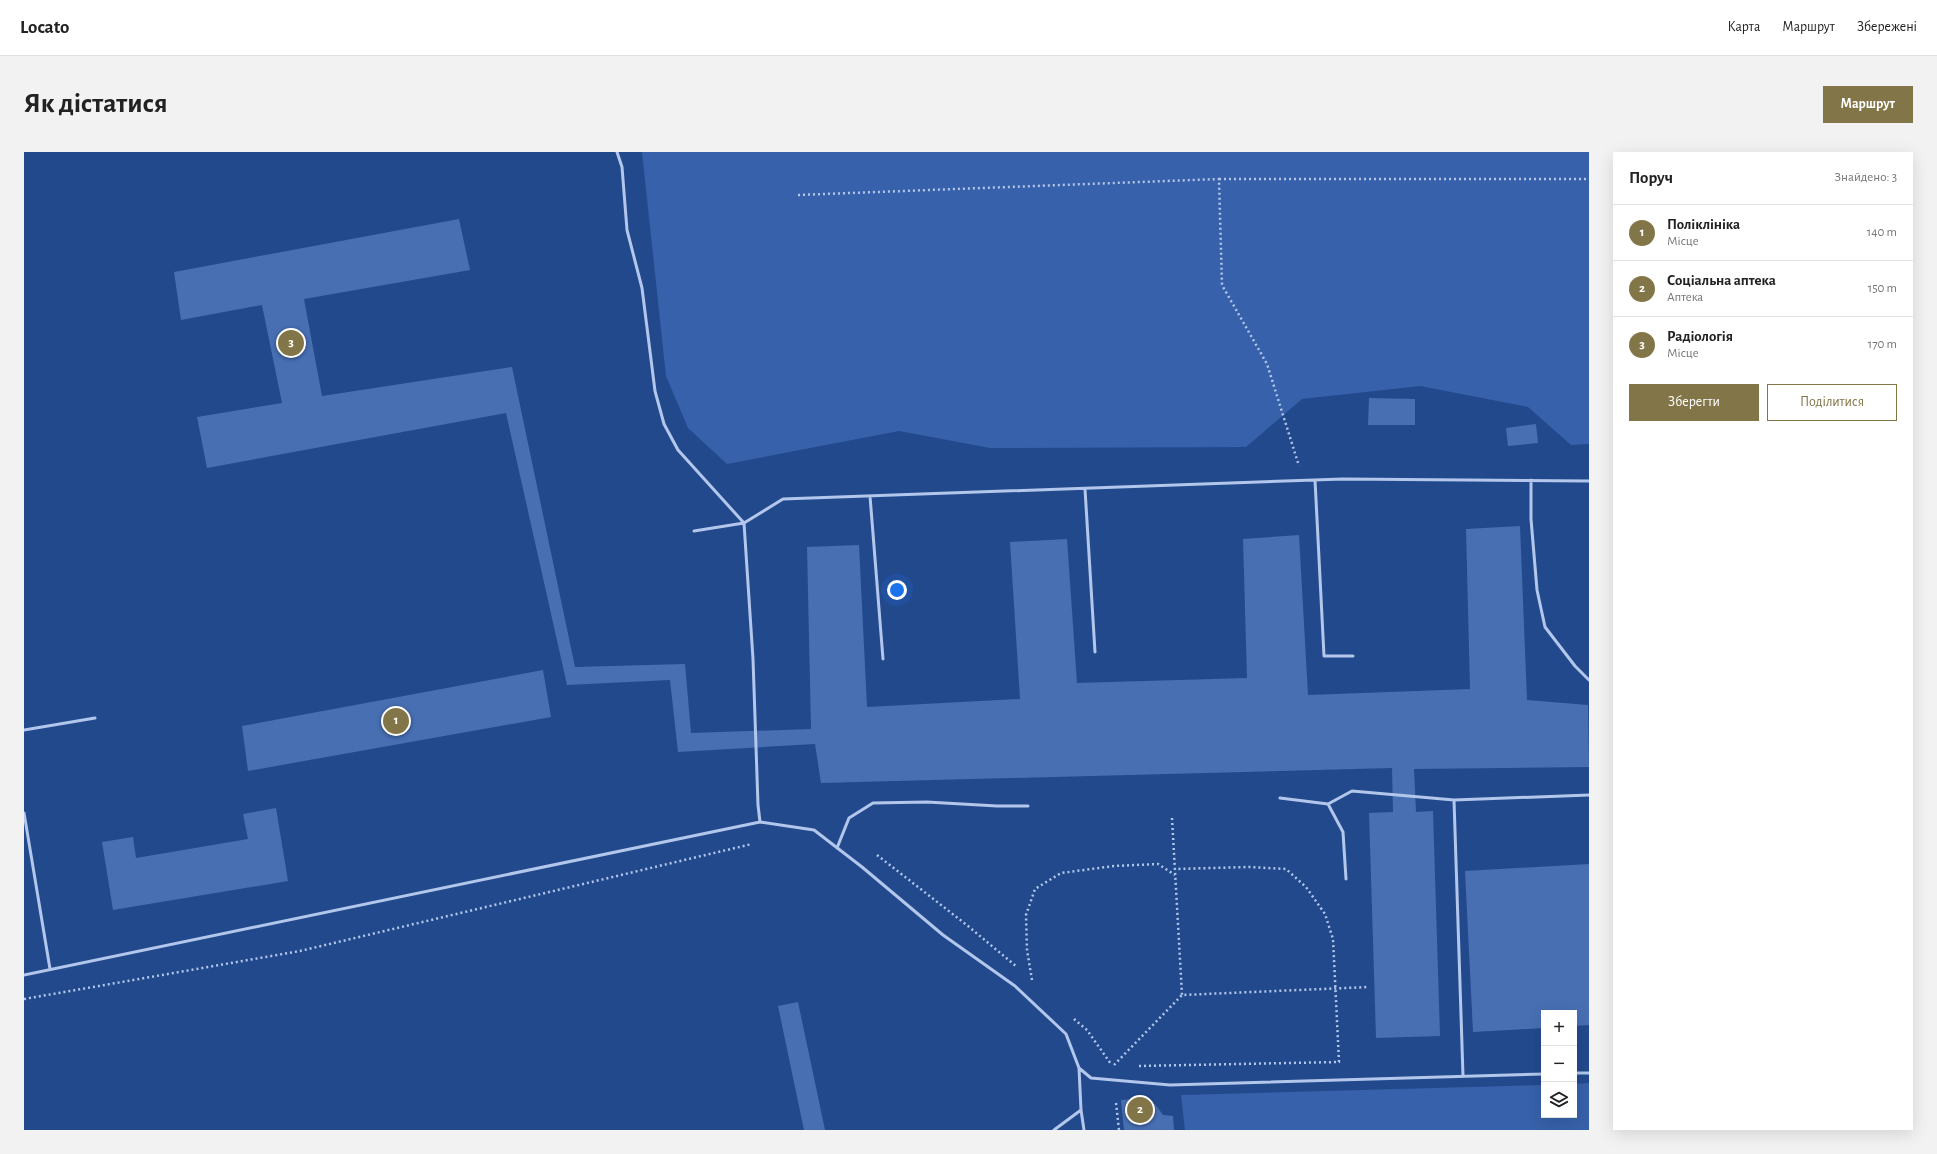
<!DOCTYPE html>
<html lang="uk">
<head>
<meta charset="utf-8">
<style>
  :root { --surface:#fff; --page:#f2f2f2; --text:#222; --muted:#767676; --line:#e0e0e0; --accent:#827547 }
  body { margin:0; font-family:"Alegreya Sans",sans-serif; background:var(--page); color:var(--text) }
  .controls { position:absolute; right:12px; bottom:12px; display:grid; overflow:hidden; border-radius:0px; box-shadow:0 4px 16px #0002 }
  .controls button { width:36px; height:36px; display:grid; place-items:center; padding:0; border:0; border-bottom:1px solid var(--line); background:var(--surface); color:var(--text); font:20px sans-serif }
  .you { position:absolute; left:873px; top:438px; width:14px; height:14px; margin:-10px; border:3px solid #fff; border-radius:50%; background:#1a73e8; box-shadow:0 0 0 6px #1a73e833 }
  .badge { display:grid; place-items:center; width:26px; height:26px; border-radius:50%; background:var(--accent); color:#fff; font-size:13px; font-weight:700 }
  .pin { position:absolute; translate:-50% -50%; border:2px solid #fff; box-shadow:0 1px 4px #0006 }
  .list { margin:0; padding:0; list-style:none }
  h2 { display:flex; justify-content:space-between; align-items:center; height:52px; margin:0; padding:0 16px; font-size:17px }
  h2 small { font-size:13px; font-weight:400; color:var(--muted) }
  .list li { display:grid; grid-template-columns:26px 1fr auto; gap:12px; align-items:center; box-sizing:border-box; height:56px; padding:0 16px; border-top:1px solid var(--line) }
  .list b { display:block; font-size:15px; white-space:nowrap }
  .list p { margin:0; font-size:13px; white-space:nowrap; color:var(--muted) }
  .list em { font-size:13px; font-style:normal; color:var(--muted) }
  .actions { display:flex; gap:8px; padding:12px 16px }
  .actions a { flex:1; padding:9px 0; border:1px solid var(--accent); border-radius:0px; text-align:center; font-size:14px; color:var(--accent) }
  .actions .main { background:var(--accent); color:#fff }
  .icon { flex:none; width:22px; height:22px; fill:none; stroke:currentColor; stroke-width:2; stroke-linecap:round; stroke-linejoin:round }
  .map { position:relative; flex:none; width:1565px; height:978px; overflow:hidden; border-radius:0px }
  header { display:flex; align-items:center; gap:24px; box-sizing:border-box; height:56px; padding:0 20px; background:var(--surface); border-bottom:1px solid var(--line) }
  header strong { font-size:19px }
  nav { display:flex; gap:22px; margin-inline-start:auto; font-size:14px }
  .intro { display:flex; align-items:center; justify-content:space-between; box-sizing:border-box; height:96px; padding:0 24px }
  h1 { margin:0; font-size:28px }
  .button { padding:10px 18px; border-radius:0px; background:var(--accent); color:#fff; font-size:14px; font-weight:700 }
  main { display:flex; gap:24px; padding:0 24px }
  aside { flex:1; background:var(--surface); border-radius:0px; box-shadow:0 4px 16px #0002 }
  .map>svg:first-child { display:block }
</style>
</head>
<body>
<header>
<strong>Locato</strong>
<nav><a>Карта</a><a>Маршрут</a><a>Збережені</a></nav>
</header>
<div class="intro"><h1>Як дістатися</h1><a class="button">Маршрут</a></div>
<main>
<div class="map">
<svg width="1565" height="978" viewBox="0 0 1565 978">
  <rect width="100%" height="100%" fill="#23498d"/>
  <path fill="#3761aa" d="M618,0H1565V292L1547,293L1504,255L1396,234L1278,247L1222,295L966,296L875,279L703,312L664,276L642,224Z
    M1565,931V978H1161L1157,943L1520,933V963H1550V932Z"/>
  <path fill="#476fb2" d="M435,67L446,118L280,147L298,244L488,215L551,515L661,512L667,581L787,577L783,395L835,393L843,555L996,547L986,390L1043,387L1053,531L1223,526L1219,387L1275,383L1284,543L1446,537L1442,377L1496,374L1503,548L1564,553L1565,615L1390,617L1392,660L1409,659L1416,884L1352,886L1345,661L1369,660L1368,616L797,631L791,592L654,600L646,528L543,533L482,261L183,316L173,265L258,251L238,153L157,168L150,120Z
    M1345,246L1391,247V273H1344Z
    M1512,272L1514,291L1484,294L1482,276Z
    M519,518L527,565L224,619L218,574Z
    M252,656L264,729L89,758L78,690L109,685L112,706L224,687L219,662Z
    M1565,712V873L1550,874V861H1520V876L1449,880L1441,719Z
    M774,850L801,978H780L754,854Z
    M1110,947L1131,952L1139,963L1149,964L1150,978H1100L1097,948Z"/>
  <g fill="none" stroke-linecap="round" stroke-linejoin="round">
    <path stroke="#b2c7eb" stroke-width="2.5" stroke-dasharray="2 3" stroke-linecap="butt" d="M1195,27H1565
      M774,43L1195,27L1198,133L1243,212L1275,314
      M1148,666L1158,843
      M853,703L944,774L993,815
      M1008,828L1003,798L1002,763L1011,737L1037,721L1090,714L1134,712L1151,723
      M0,847L276,799L728,692
      M1050,867L1063,878L1087,912
      M1090,913L1158,843L1345,835
      M1115,914L1315,910L1309,787L1301,762L1282,735L1262,717L1225,715L1151,717
      M1092,951L1095,978"/>
    <path stroke="#b2c7eb" stroke-width="3" d="M593,0L598,15L603,78L618,136L631,239L640,272L654,298L720,371
      M1291,328L1300,504H1329
      M1507,328V367L1513,438L1521,475L1551,514L1565,528
      M1061,337L1071,500
      M846,344L859,507
      M670,379L720,371
      M0,578L71,566
      M1256,646L1304,652L1319,680L1322,727
      M1304,652L1328,639L1430,648
      M0,661L26,817
      M813,696L825,666L849,651L903,650L973,654H1004
      M0,823L736,670
      M1055,916L1067,926L1146,933L1520,922
      M1550,921H1565
      M1439,924L1430,648L1565,643
      M1030,978L1057,958
      M1060,978L1057,958L1055,916L1042,882L991,834L919,783L838,715L790,678L736,670L734,653L729,507L720,371L759,347L1319,327L1565,329"/>
  </g>
</svg>
<div class="controls">
<button>+</button>
<button>−</button>
<button><svg class="icon" aria-label="layers" viewBox="0 0 24 24"><path d="M12 4l9 5-9 5-9-5zM3 14l9 5 9-5"/></svg></button>
</div>
<div class="you"></div>
<div class="pin badge" style="left:372px;top:569px">1</div>
<div class="pin badge" style="left:1116px;top:958px">2</div>
<div class="pin badge" style="left:267px;top:191px">3</div>
</div>
<aside>
<h2>Поруч<small>Знайдено: 3</small></h2>
<ul class="list">
<li><span class="badge">1</span><div><b>Поліклініка</b><p>Місце</p></div><em>140 m</em></li>
<li><span class="badge">2</span><div><b>Соціальна аптека</b><p>Аптека</p></div><em>150 m</em></li>
<li><span class="badge">3</span><div><b>Радіологія</b><p>Місце</p></div><em>170 m</em></li>
</ul>
<div class="actions"><a class="main">Зберегти</a><a>Поділитися</a></div>
</aside>
</main>
</body>
</html>
